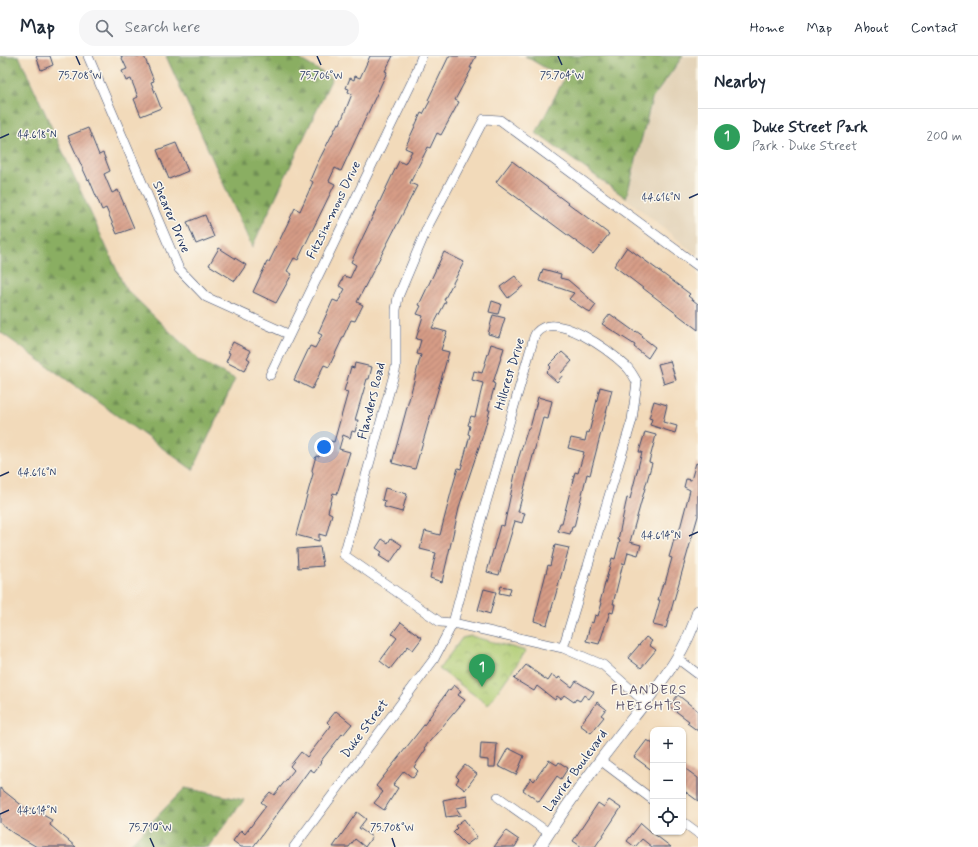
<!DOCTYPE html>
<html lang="en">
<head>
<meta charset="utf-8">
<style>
  :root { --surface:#fff; --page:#f6f6f7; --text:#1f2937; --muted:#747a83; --line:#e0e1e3; --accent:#d1495b }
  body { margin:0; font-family:Mynerve,sans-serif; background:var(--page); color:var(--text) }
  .controls { position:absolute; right:12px; bottom:12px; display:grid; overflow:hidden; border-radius:8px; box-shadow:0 1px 3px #0004 }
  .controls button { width:36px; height:36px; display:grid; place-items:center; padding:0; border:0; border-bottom:1px solid var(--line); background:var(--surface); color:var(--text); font:20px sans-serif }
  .you { position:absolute; left:324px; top:391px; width:14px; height:14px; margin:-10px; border:3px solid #fff; border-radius:50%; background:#1a73e8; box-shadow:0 0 0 6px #1a73e833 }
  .badge { display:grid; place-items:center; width:26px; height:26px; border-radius:50%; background:var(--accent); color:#fff; font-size:13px; font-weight:700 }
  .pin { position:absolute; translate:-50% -33px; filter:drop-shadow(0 1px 2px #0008) }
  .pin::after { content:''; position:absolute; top:21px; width:14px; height:12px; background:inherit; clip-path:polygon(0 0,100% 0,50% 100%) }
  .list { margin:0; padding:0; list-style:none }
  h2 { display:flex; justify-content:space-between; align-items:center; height:52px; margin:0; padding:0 16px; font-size:17px }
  h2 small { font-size:13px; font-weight:400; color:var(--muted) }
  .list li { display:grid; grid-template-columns:26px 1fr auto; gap:12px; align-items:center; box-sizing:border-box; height:56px; padding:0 16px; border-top:1px solid var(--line) }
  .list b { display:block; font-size:15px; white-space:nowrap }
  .list p { margin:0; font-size:13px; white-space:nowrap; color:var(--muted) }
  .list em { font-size:13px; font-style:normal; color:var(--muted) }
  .icon { flex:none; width:22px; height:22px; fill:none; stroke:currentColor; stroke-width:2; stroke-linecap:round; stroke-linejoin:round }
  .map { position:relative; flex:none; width:698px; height:791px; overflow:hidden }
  header { display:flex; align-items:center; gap:24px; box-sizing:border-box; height:56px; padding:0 20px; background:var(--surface); border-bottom:1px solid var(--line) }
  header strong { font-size:19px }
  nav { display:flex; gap:22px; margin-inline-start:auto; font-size:14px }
  .search { width:280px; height:36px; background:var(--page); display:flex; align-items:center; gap:10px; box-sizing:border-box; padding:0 14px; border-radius:16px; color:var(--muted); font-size:15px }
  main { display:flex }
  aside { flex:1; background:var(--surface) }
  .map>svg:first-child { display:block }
</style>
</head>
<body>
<header>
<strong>Map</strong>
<div class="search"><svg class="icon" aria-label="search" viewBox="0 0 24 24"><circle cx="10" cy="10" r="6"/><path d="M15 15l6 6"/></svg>Search here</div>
<nav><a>Home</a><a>Map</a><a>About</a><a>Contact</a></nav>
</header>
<main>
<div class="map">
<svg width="698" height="791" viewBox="0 0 698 791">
  <defs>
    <pattern id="forest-firs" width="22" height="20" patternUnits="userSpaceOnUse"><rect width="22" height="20" fill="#8aae62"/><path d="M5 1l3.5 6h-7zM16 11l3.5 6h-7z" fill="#708e54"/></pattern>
    <pattern id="park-crowns" width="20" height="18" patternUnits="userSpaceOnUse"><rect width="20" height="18" fill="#adca70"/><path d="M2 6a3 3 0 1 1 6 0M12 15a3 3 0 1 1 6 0" fill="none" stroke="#8ca45f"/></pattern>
    <pattern id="building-hatch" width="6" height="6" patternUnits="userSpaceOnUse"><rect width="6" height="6" fill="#d69c86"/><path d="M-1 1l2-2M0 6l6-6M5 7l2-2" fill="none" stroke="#ad8071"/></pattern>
  </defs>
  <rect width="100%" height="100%" fill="#fbf7ec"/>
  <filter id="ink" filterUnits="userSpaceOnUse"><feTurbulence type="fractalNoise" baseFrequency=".025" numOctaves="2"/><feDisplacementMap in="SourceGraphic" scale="8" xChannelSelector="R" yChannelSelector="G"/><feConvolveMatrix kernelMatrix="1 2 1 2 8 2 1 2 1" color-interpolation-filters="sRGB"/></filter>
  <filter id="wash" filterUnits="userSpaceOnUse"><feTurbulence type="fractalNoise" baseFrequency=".012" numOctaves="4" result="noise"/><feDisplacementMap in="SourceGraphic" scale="16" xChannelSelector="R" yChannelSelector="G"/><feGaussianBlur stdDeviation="0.9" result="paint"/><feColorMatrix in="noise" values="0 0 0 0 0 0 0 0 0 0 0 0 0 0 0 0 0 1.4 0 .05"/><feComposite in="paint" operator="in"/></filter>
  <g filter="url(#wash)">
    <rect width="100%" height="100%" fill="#f2daba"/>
    <path fill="#e2d1b6" d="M683,0H698V200L626,142L652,43Z"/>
    <path fill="url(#forest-firs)" stroke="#526e60" d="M0,0H19L125,232L200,305L235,323L193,414L0,276Z
      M166,0H294L332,22L252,191Z
      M525,0H683L652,43L626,142L536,77L564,23Z
      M185,732L244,744L208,791H127Z"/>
    <path fill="url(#park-crowns)" stroke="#647c67" d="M471,580L526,595L488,649L439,613L462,582Z"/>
    <g id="blocks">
      <path fill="url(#building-hatch)" d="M36,0H50L53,9L41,14Z
        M121,0H144L154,25L151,26L161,52L141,60L134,43L138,41L131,23L126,25L122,15L127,13Z
        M370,0H393L385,15L387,16L341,115L335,112L329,125L335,128L306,187L298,204L294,202L287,215L292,218L276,247L253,236L267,206H269L273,198L295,152L300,155L313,126L310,124L316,110L338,67L340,68L352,38L348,36L349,33L346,32L350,22L354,24L355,20L360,22Z
        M449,0H476L470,12H472L455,44L459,46L441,79L437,77L430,92L428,91L410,127L417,130L357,246L363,249L355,265L351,264L329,311L324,309L312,333L294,324L310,290L315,292L322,279L318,277L333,244L338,246L345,233L339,230L344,220L350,222L356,209L351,206L399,105L405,108L412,95L405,92L421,57L423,58L430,45L428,44Z
        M88,72L99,99L103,97L110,115L104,118L112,137L118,134L134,172L117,178L106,152L102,154L89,123L88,124L68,80Z
        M176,87L188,115L169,123L157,94Z
        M512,105L609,178L593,198L496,126Z
        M205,159L214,181L196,188L187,166Z
        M627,191L690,238L688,240L698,248V274L614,210Z
        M219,192L246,209L235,225L209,209Z
        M444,196L464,206L444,244L446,245L432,272L447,276L441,294L449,296L415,413L392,407L421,299L417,298L421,284L416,283L423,260L417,258L421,250L419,249Z
        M543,213L561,218L560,222L568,224L589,242V243L596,249L590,257L569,243L574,237L539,225Z
        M515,220L523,230L508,242L500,231Z
        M492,245L501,248L498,258L489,256Z
        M610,258L635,276L636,275L643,280L642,281L655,291L648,302L634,291L635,289L602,268Z
        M493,259L505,262L499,281L488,278Z
        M233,286L251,295L247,302L250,304L244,315L226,306L230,297L228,296Z
        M491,288L504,292L493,327L495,328L488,354H490L482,382L460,448L442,526L430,522L436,497L420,493L425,475L440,479L453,429L458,412L461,413L470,379L468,378L470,370L468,369L471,360L475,361L483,327L472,324L474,315L482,317Z
        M562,296L572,305L561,317L563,319L557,326L546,316L551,311L549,309Z
        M670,305L676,324L664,328L658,308Z
        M355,307L372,311L369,323H367L355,364H358L355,376L352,375L350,382L343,379L339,393L350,396L337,438L333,437L328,456L332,458L326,480L319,478V485L296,479L313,418L312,414L316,400L319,401L324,383L334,386L348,336L344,335L351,311L354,312Z
        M600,331L612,334L590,419L587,418L574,471H572L570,478L558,475L560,467H562L575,416L578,417L584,396L568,392L571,382L585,385L587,376L589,377Z
        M538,341L552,345L548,363L543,362L518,456L525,457L522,467L515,465L499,519L487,516L500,469L504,470L518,404L528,372H530Z
        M654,345L667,349L663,366L677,370L675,377L650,369L652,363L649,362Z
        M645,376L656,379L649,406L652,407L630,486L641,489L638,499L628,496L625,508L623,507L613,548H615L613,557L610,556L599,588L586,585L591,566L593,567L595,559L598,560L602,547L600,546L612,502L615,503L620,484H618L623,460L627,442L630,443L642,396H639Z
        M696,407L698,408V460L666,572L653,569L660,544H658L663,527H665L672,502L669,501L672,491L674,483L677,484L690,434L684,431L686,423L691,424Z
        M385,432L407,438L402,456L384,451L385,445L382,444Z
        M391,482L402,489L390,507L379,500L382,496L376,492L382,483L388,487Z
        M555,489L569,492L547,569L534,565L548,509L550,510Z
        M320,491L323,510L298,512L297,493Z
        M501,530L511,532L509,539L499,537Z
        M484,533L496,536L490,558L478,554Z
        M401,566L422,582L413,594L408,590L390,613L380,605L397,582L392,578Z
        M646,581L652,585L649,589L656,594L641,612L628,602Z
        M526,609L548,625L552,619L558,623L559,621L572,631L576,625L594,636L589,643L584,639L580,645L576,643L574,646L564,639L561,643L557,640L555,644L537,630L534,635L514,623Z
        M454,629L461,635L458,639L465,644L424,692L426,693L414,711L418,715L413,722L404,715L393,729L398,732L384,754L374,747L383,736L376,730L424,669L449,633L450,634Z
        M678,639L698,655V675L687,667L689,665L669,650Z
        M597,646L606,653L601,659L604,661L591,677L580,669Z
        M336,655L352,668L343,679L342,678L320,706L321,707L314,716L310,713L253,791H241L233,785L241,774L245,778L266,750L261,746L270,736L274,739L294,714L290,710L301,696L307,701L331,670L327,666Z
        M647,684L653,688V715L634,701Z
        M481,687L497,688L495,711H488V704L480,703Z
        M508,692L524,700L516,719L498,710Z
        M549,704L557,709L559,706L568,712L561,723L557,720L539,746L523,734L531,722L534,725Z
        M465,709L477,718L465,734L456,727L459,723L456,720Z
        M683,711L698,722V745L683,734Z
        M0,732L29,755L31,752L52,764L50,769L76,791H37L13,777L0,767Z
        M467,739L468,750L456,752L461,759L446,761L443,744Z
        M609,744L621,752L595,791H582L573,785L598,747L604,751Z
        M357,756L366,763L359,772L372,781L365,791L355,783L349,791H333Z
        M464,763L477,781L466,789L453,776L457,772L455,770Z
        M641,767L649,774L671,791H652L642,783L635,791L627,785Z
        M506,775L519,784L515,791H494Z"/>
    </g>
  </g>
  <g filter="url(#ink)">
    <use href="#blocks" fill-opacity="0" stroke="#3b496c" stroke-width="1"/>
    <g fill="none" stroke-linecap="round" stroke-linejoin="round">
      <defs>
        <path id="minor" d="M88,0L179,213L206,241L288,278
          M270,319L414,22L422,0
          M678,603L698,618
          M645,646L603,609L563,592L453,567L440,566L344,499L396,311V254L398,241L428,170L484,63L500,64L698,210
          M600,704L653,744
          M498,741L549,777
          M683,766L698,777
          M294,791L434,603L453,567L474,488L530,295C532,290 533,281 536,277C556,253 611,296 627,311C631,315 634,321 637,326L632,364L563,592"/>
        <path id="tertiary" d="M540,791C565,751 593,713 622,676C651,638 685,602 698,555"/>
      </defs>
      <use href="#minor" stroke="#3b496c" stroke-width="10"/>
      <use href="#tertiary" stroke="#3b496c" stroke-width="12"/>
      <use href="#minor" stroke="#fff" stroke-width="9"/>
      <use href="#tertiary" stroke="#fff" stroke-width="11"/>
    </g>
  </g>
  <path fill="none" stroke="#1b2f5e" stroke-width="1.5" d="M76,0L80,9M317,0L321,9M558,0L562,9M0,82L9,78M689,142L698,138M0,420L9,416M689,480L698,476M0,758L9,754M150,782L154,791M392,782L395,791"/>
  <g text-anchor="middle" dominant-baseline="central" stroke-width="3" stroke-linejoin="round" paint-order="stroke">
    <g font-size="13" fill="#1b2f5e" stroke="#fbf7ec">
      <text transform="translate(334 154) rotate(-64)">Fitzsimmons Drive</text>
      <text transform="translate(171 161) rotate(67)">Shearer Drive</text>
      <text transform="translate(510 318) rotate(-73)">Hillcrest Drive</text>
      <text transform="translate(372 345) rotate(-76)">Flanders Road</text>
      <text transform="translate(365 673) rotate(-53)">Duke Street</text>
      <text transform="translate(576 715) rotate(-54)">Laurier Boulevard</text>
    </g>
    <g font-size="14" letter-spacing="1" fill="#5c556c" stroke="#fbf7ec">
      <text x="649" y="634">FLANDERS<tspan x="649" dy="16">HEIGHTS</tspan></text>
    </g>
  </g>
  <g font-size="10" text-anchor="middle" fill="#1b2f5e" stroke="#fbf7ec" stroke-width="3" stroke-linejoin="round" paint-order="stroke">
    <text x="80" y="23">75.708°W</text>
    <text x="321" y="23">75.706°W</text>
    <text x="562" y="23">75.704°W</text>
    <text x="37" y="82">44.618°N</text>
    <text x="661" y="145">44.616°N</text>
    <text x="37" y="420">44.616°N</text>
    <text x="661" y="483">44.614°N</text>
    <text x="37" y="758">44.614°N</text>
    <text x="150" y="775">75.710°W</text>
    <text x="392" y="775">75.708°W</text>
  </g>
</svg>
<div class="controls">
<button>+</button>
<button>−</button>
<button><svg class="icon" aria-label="locate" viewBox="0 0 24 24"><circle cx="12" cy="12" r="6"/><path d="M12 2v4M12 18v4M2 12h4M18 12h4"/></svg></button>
</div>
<div class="you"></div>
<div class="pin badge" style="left:482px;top:631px;background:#2e9e5b">1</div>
</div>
<aside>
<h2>Nearby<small></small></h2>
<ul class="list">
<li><span class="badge" style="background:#2e9e5b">1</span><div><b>Duke Street Park</b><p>Park · Duke Street</p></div><em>200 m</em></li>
</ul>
</aside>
</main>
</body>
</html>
